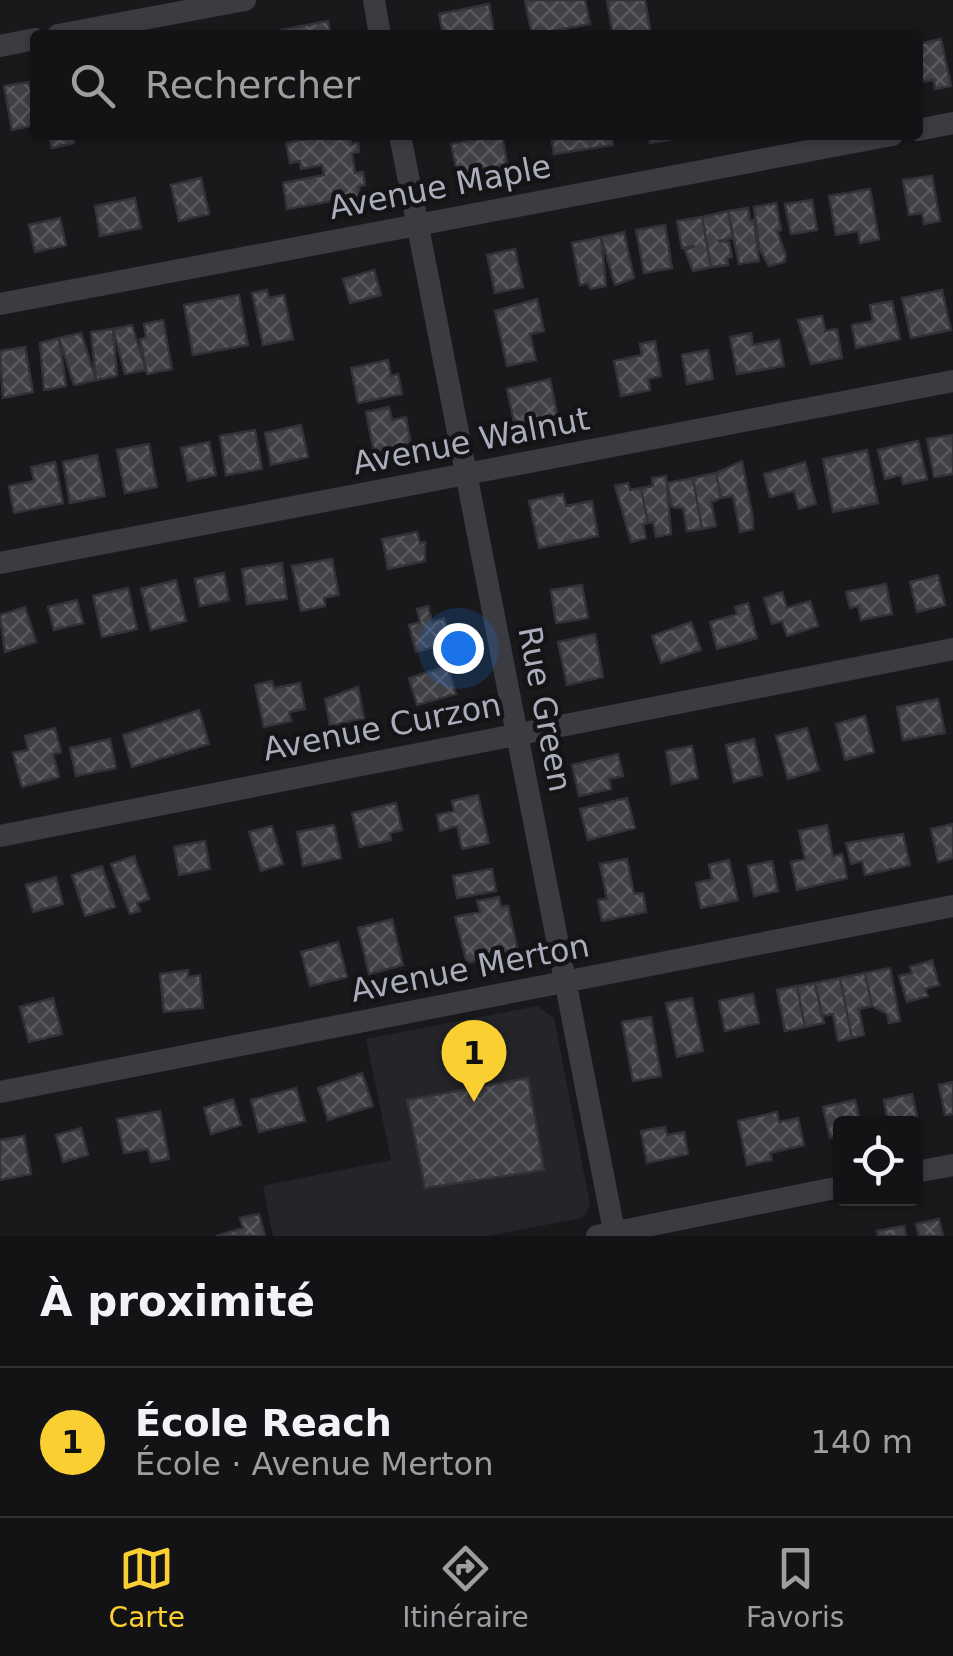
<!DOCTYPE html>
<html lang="fr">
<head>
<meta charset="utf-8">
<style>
  :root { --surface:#131214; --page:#1c1b1d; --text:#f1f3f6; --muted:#9d9ea0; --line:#323234; --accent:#f9cf32 }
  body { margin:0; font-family:"DejaVu Sans",sans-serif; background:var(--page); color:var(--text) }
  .controls { position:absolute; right:30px; bottom:30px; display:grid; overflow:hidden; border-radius:10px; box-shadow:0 2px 8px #0004 }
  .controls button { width:90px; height:90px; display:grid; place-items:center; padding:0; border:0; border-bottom:2px solid var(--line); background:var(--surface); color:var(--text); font:50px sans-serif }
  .you { position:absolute; left:458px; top:648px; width:35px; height:35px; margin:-25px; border:8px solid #fff; border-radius:50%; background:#1a73e8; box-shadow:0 0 0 15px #1a73e833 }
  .badge { display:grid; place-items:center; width:65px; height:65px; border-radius:50%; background:var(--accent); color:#111; font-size:32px; font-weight:700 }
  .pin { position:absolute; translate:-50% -82px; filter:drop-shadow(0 2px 5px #0008) }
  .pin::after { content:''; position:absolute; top:52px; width:35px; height:30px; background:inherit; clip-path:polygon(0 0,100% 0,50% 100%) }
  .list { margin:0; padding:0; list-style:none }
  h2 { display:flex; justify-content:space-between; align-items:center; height:130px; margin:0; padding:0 40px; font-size:42px }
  h2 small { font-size:32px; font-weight:400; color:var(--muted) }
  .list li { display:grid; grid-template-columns:65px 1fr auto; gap:30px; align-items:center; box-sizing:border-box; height:150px; padding:0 40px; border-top:2px solid var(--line) }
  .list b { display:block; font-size:38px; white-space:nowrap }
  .list p { margin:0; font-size:32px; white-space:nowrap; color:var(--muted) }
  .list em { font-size:32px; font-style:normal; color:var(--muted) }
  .icon { flex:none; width:55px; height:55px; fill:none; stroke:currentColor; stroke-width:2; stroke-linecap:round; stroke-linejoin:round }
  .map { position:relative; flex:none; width:953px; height:1236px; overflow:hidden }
  .search { position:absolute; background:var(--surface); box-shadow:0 2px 8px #0004; left:30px; right:30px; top:30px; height:110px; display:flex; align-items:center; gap:25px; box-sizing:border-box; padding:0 35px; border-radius:10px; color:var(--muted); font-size:38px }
  .sheet { height:280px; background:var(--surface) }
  nav { display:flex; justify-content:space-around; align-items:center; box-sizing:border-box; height:140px; border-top:2px solid var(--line); background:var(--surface); font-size:28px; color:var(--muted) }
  nav a { display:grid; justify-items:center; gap:5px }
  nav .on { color:var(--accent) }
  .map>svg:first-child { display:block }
</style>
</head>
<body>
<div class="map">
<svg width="953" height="1236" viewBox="0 0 953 1236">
  <defs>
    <pattern id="building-cross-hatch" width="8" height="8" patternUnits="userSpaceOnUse" patternTransform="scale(2.5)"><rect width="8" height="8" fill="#404045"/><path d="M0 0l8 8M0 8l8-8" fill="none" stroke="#59595e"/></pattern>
  </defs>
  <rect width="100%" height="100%" fill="#19181b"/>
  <path fill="#252428" d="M537,1006L554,1018L590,1204L587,1212L581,1218L488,1236H273L263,1186L391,1160L366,1039Z"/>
  <path fill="url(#building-cross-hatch)" stroke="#333237" stroke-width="2.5" d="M525,0H585L590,24L532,35Z
    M607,0H645L651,35H613Z
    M489,4L494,33L443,35L439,14Z
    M328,21L331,35H282L281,30Z
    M941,39L951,86L935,89L934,80L920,82L918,44Z
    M30,82L35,125L12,130L4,86Z
    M49,135H72L74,143L52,148Z
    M327,135H350L351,144L358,143L359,152L352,153L355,173L363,172L365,185L359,187L360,196L287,209L283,183L324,175L322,165L301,169L300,161L290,163L286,143Z
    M502,135L508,168L458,177L451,144Z
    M551,135H612L613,145L554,154Z
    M649,135H684L685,137L650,143Z
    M932,176L940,221L924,224L922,213L909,215L903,180Z
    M201,178L209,214L179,221L171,185Z
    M870,189L879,239L860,243L858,231L836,235L829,196Z
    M135,198L141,228L100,236L95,206Z
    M812,200L817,230L791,234L785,204Z
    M776,203L781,230L777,231L786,256L784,262L769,266L759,248L754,207Z
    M748,208L750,220H754L759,261L739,264L728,211Z
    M728,211L733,238L718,241L729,242L732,257L727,258L728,265L711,267L702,217Z
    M702,217L711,267L693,271L685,250L695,246L682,248L677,221Z
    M60,218L66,245L35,252L29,225Z
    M665,225L672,268L644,273L636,230Z
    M624,232L634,278L615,285L601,237Z
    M601,237L606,286L590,289L588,283L580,285L572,243Z
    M515,249L523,287L495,293L487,255Z
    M374,270L381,295L350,303L343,279Z
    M267,290L269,298L284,295L293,339L263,345L252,293Z
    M942,290L951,330L911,338L902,298Z
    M239,295L248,345L193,355L184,305Z
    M537,299L544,331L530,334L536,360L507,366L495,311Z
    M892,301L900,339L856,348L852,325L873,321L870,305Z
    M822,316L825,331L837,329L842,358L811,364L798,320Z
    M163,320L172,369L147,374L140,339L146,338L144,324Z
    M132,325L146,370L125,374L113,329Z
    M113,329L117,376L96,380L91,332Z
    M81,333L96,380L74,385L59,338Z
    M751,333L753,345L779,340L784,366L737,374L730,337Z
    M59,338L66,386L44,390L40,343Z
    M655,341L661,376L648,379L650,390L621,396L614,361L642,355L640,344Z
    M25,347L33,392L3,398L0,351Z
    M708,350L713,379L687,384L682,355Z
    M388,360L391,376L398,374L402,394L358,403L351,368Z
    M550,379L558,418L515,427L507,389Z
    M389,407L392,420L406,417L411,445L374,452L366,412Z
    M301,425L308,457L271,465L265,433Z
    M255,430L262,469L226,475L220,436Z
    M953,435V474L934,477L927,439Z
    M918,441L927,479L903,484L901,475L885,479L878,450Z
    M209,442L216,475L188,481L181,448Z
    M149,444L157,487L125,493L117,450Z
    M867,450L878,503L833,512L823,459Z
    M97,455L105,496L70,503L63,462Z
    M742,461L753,519V529L740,532L733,496L721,498L716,473Z
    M55,462L63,503L14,513L9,486L34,481L31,467Z
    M805,462L816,504L799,509L794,491L770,497L764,474Z
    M716,473L721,498L711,502L716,526L702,529L693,478Z
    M666,476L671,534L656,537L653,522L648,523L641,488L653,486L652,478Z
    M693,478L702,529L687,531L683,508L672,507L667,483Z
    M628,483L630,490L641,488L648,523L643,524L646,538L631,542L615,486Z
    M563,494L566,506L592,501L598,536L539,548L529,501Z
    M417,532L420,543L425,542V561L388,569L382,539Z
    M332,559L339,595L324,598L325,606L301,611L292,566Z
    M282,563L287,599L247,604L242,569Z
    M224,573L229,600L200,606L195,579Z
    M938,575L945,605L917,612L910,582Z
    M176,580L186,621L151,630L141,589Z
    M886,584L892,614L861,620L858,606L850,608L846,592Z
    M582,585L588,618L556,623L551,590Z
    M128,588L137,629L102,637L93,596Z
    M782,592L787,608L810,601L818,626L787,636L782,621L772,624L764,598Z
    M77,600L83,623L54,630L48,607Z
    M748,603L757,638L717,649L710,622L737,614L735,607Z
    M428,606L432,622L444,618L449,635L436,639L438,646L416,652L409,625L420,622L417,609Z
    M25,607L36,642L5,652L0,615Z
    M691,622L701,650L661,663L652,636Z
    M595,634L603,677L567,685L558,642Z
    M447,666L456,694L417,705L409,678Z
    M272,681L274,688L300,683L305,709L289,712L291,721L264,727L255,685Z
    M358,687L364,718L330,726L325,699Z
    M938,699L945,733L903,740L897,707Z
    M199,710L209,744L132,767L123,735Z
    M865,716L874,752L845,760L836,724Z
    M55,728L61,752L53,754L59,777L22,787L13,753L28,750L25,736Z
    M807,728L819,770L788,779L776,736Z
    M110,739L116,768L76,776L70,748Z
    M754,739L762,775L734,782L726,745Z
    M692,746L698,778L672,784L666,751Z
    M618,754L623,776L609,779L611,789L579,796L572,765Z
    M478,795L489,843L462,849L457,826L440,831L437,815L454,811L452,801Z
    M627,798L635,828L588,840L580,809Z
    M396,803L402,830L390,833L391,840L360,847L352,813Z
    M953,824V858L938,862L931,829Z
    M334,825L341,858L303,866L297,832Z
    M827,825L833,856L842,854L847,878L797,890L791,862L805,859L799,831Z
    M272,826L283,864L261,871L249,832Z
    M903,834L910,865L865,875L862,861L851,864L846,843Z
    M205,841L210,869L179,875L174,847Z
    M134,856L149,899L137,903L140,911L130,914L111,864Z
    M627,859L634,894L643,893L646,912L602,921L598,900L607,899L600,864Z
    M729,860L738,900L701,908L696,883L712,879L709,865Z
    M772,861L778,891L754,896L748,866Z
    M102,866L115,907L85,916L72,875Z
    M492,869L496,891L457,898L453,876Z
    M56,877L63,904L33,912L26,885Z
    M499,897L501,907L508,906L518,952L467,963L455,917L480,912L477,901Z
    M392,919L403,965L369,974L358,928Z
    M338,942L347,977L310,986L301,952Z
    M932,960L939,985L925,989L928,996L907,1002L899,976L912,973L910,967Z
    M890,968L900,1021L889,1023L887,1014L872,1006L865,973Z
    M188,970V977L200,975L203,1008L164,1012L160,974Z
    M865,973L872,1006L859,1009L864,1035L852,1038L840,978Z
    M840,978L852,1038L838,1041L833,1014L822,1016L815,983Z
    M815,983L824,1023L805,1027L797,986Z
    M797,986L805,1027L785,1031L777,990Z
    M753,994L759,1023L725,1031L719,1001Z
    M53,998L62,1034L29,1042L20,1007Z
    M692,998L703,1051L677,1057L666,1003Z
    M651,1017L661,1076L633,1081L622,1022Z
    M362,1073L373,1106L328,1120L318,1088Z
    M528,1078L544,1170L425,1188L407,1100Z
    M953,1082V1114L945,1115L939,1085Z
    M296,1088L305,1121L259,1132L251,1100Z
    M912,1094L918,1121L888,1124L884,1100Z
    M233,1099L241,1125L211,1134L204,1108Z
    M855,1100L861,1124H840V1135L830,1138L823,1107Z
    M160,1111L169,1159L151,1162L148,1149L124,1153L117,1119Z
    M777,1112L779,1122L798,1118L804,1145L770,1153L772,1160L747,1165L738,1121Z
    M665,1127L667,1135L684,1132L688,1154L647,1163L641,1131Z
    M81,1128L88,1155L63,1162L56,1135Z
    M24,1136L31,1174L0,1180V1140Z
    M259,1214L265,1236H216L243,1228L240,1218Z
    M939,1219L943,1236H919L916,1224Z
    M904,1226L906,1236H878L877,1231Z"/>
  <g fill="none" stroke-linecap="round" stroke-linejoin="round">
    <path stroke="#3b3b42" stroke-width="22" d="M374,0L380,35
      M58,35L245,0
      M0,46L35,39
      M918,130L953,123
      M400,135L615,1236
      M0,304L892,135
      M0,563L953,381
      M0,836L953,649
      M0,1092L953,906
      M916,1172L953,1165
      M597,1236L840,1187"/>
  </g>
  <g text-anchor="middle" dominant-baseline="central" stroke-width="9" stroke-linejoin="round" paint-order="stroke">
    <g font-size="32" fill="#aaadbb" stroke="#141316">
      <text transform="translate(440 187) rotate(-11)">Avenue Maple</text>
      <text transform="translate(471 441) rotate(-11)">Avenue Walnut</text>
      <text transform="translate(545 709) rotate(79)">Rue Green</text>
      <text transform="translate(382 727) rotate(-11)">Avenue Curzon</text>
      <text transform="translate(470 968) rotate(-11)">Avenue Merton</text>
    </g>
  </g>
</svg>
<div class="controls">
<button><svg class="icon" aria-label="locate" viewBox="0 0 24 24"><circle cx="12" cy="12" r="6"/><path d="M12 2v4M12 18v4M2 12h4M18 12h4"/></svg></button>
</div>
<div class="you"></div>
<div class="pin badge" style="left:474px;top:1102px">1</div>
<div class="search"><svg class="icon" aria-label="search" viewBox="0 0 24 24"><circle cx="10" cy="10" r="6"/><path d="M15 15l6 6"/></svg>Rechercher</div>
</div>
<section class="sheet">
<h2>À proximité<small></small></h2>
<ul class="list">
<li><span class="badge">1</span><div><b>École Reach</b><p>École · Avenue Merton</p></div><em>140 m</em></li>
</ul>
</section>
<nav>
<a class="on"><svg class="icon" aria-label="map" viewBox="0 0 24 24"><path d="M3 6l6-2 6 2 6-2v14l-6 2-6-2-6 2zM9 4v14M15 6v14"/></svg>Carte</a>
<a><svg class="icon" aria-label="directions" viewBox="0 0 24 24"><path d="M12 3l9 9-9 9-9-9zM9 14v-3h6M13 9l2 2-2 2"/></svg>Itinéraire</a>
<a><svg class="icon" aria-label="saved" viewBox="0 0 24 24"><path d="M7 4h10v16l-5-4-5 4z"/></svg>Favoris</a>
</nav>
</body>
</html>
